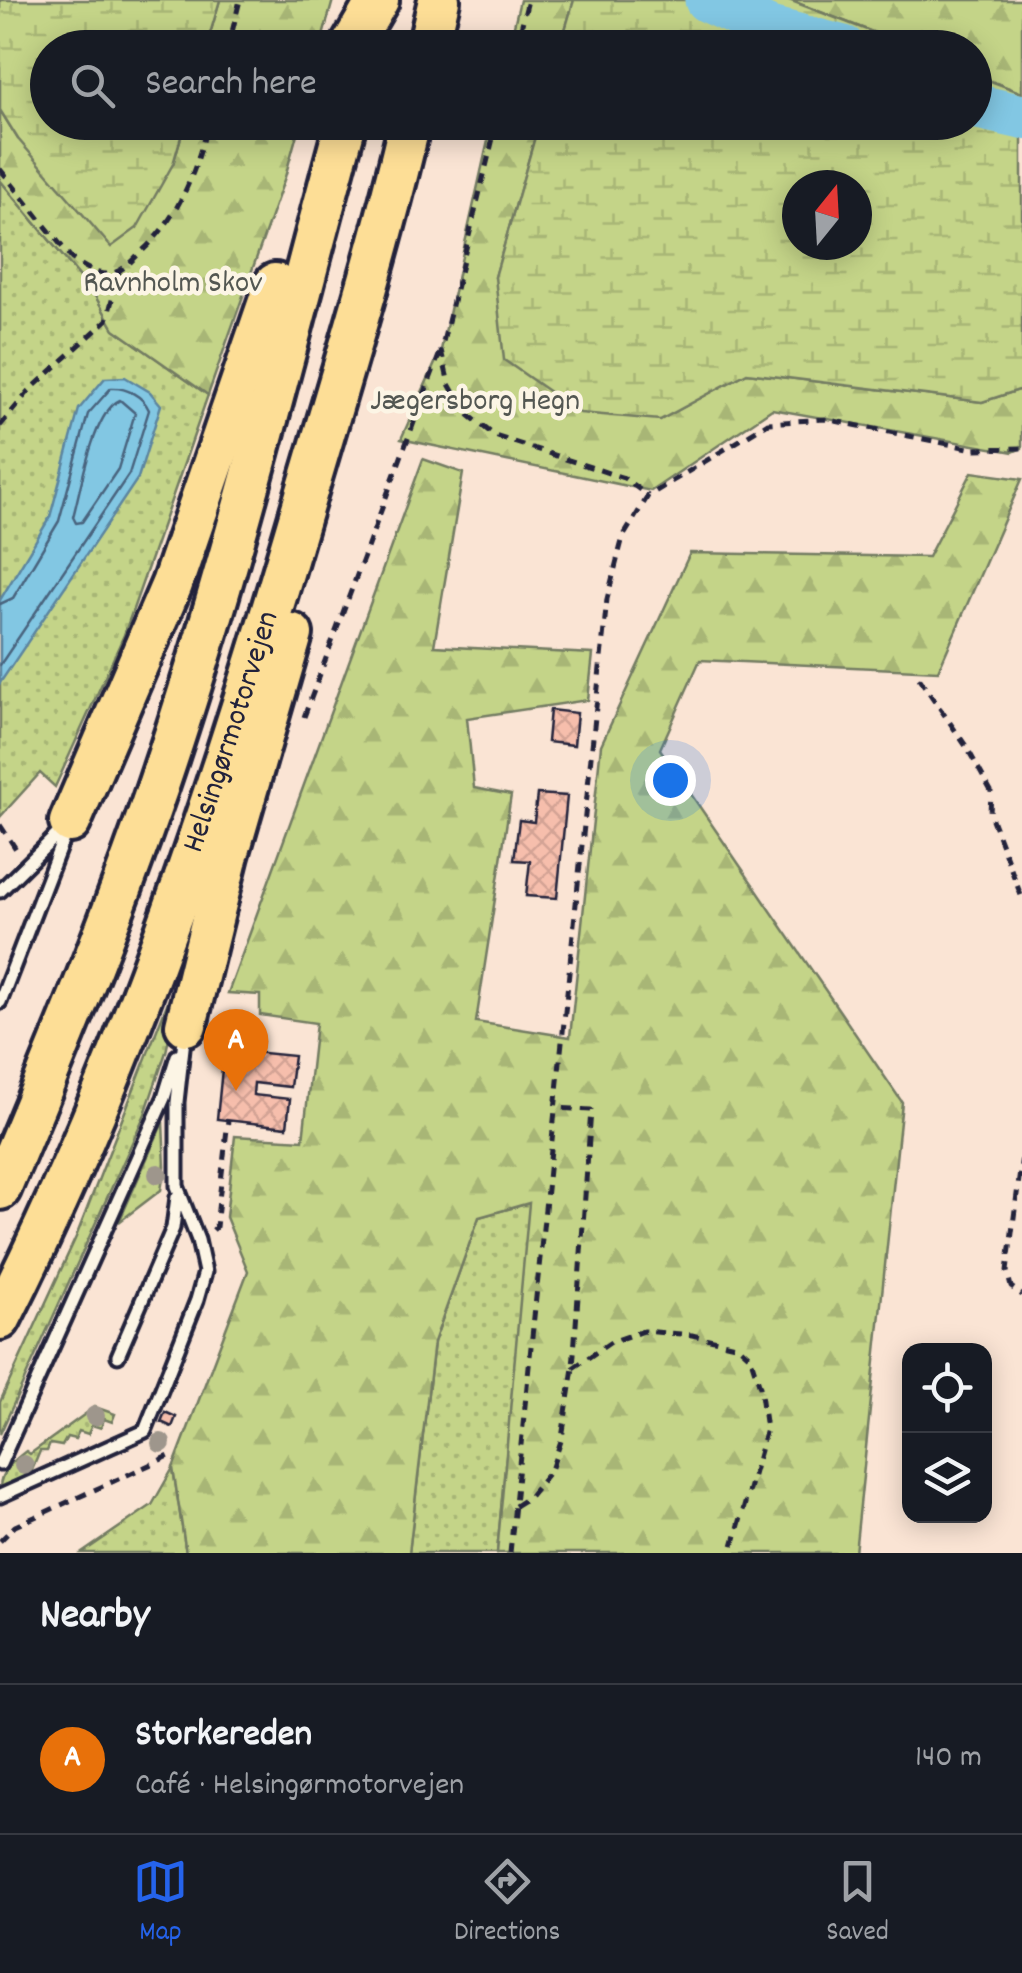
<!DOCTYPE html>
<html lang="en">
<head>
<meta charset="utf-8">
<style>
  :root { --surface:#171b24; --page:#242831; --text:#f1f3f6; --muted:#9ea1a6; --line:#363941; --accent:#2563eb }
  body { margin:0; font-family:Dekko,sans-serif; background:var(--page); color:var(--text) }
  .controls { position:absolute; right:30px; bottom:30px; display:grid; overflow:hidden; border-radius:20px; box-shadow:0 5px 25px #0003 }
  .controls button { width:90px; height:90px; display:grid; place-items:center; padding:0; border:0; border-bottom:2px solid var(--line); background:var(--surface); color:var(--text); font:50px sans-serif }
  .compass { position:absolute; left:782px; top:170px; width:90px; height:90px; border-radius:50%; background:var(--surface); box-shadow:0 5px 25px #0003; rotate:18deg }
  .you { position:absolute; left:670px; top:780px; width:35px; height:35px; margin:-25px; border:8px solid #fff; border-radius:50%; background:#1a73e8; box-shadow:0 0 0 15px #1a73e833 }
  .badge { display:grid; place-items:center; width:65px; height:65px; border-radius:50%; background:var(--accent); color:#fff; font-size:32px; font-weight:700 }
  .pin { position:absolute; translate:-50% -82px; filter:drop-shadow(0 2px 5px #0008) }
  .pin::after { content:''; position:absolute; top:52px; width:35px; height:30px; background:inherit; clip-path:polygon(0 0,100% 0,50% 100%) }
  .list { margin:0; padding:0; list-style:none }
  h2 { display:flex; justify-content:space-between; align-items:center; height:130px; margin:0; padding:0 40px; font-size:42px }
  h2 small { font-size:32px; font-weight:400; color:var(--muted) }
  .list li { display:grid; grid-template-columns:65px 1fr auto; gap:30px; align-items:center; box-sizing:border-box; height:150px; padding:0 40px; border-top:2px solid var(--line) }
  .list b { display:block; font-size:38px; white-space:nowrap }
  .list p { margin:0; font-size:32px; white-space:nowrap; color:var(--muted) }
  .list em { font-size:32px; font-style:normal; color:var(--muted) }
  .icon { flex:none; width:55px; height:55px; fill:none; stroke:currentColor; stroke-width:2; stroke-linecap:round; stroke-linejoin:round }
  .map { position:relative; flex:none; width:1022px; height:1553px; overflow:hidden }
  .search { position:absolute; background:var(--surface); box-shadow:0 5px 25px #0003; left:30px; right:30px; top:30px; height:110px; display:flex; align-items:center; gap:25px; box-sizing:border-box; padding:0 35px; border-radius:55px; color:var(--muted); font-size:38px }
  .sheet { height:280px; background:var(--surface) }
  nav { display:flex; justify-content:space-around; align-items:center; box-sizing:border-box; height:140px; border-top:2px solid var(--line); background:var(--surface); font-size:28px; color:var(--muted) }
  nav a { display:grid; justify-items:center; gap:5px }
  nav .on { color:var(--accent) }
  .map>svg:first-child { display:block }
</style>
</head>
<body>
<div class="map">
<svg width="1022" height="1553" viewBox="0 0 1022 1553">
  <defs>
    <pattern id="grass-dots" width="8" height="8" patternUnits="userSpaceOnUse" patternTransform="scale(2.5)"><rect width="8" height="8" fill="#c4d488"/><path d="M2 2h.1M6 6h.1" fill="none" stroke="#a8b676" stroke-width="1.8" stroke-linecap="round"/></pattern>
    <pattern id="forest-firs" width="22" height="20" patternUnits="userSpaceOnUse" patternTransform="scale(2.5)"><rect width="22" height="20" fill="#c4d488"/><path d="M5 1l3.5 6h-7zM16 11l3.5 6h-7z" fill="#a8b676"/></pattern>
    <pattern id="wetland-marsh" width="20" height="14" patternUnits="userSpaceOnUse" patternTransform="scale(2.5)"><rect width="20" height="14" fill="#c4d488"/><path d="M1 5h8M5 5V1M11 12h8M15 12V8" fill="none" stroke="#a8b676"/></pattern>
    <pattern id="building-cross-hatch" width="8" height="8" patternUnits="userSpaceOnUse" patternTransform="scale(2.5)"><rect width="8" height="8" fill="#f6beac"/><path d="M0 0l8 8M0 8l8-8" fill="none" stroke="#d3a395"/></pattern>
  </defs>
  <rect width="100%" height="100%" fill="#fae4d4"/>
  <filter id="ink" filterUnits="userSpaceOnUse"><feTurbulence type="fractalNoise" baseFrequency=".01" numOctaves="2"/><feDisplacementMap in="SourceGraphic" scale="20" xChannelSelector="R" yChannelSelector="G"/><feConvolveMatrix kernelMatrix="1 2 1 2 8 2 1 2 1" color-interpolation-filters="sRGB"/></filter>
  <g filter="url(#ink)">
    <path fill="url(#grass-dots)" stroke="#737b62" stroke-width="2.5" d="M0,180L94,294L114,329L208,395L124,635L55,787L40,773L0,817Z
      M174,986L180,988L166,1052L145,1114L0,1434V1402L76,1237Z
      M163,1122L165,1167L161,1190L119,1222Z
      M530,1203L497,1553H409L434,1342L479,1217Z
      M95,1407L115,1414L112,1422L104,1419L101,1428L92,1425L88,1434L79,1431L75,1439L67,1437L62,1446L50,1444L47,1451H40L30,1475L0,1488C0,1472 14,1460 26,1451L30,1454Z
      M173,1468L186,1553H82L152,1505Z"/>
    <path fill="url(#forest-firs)" stroke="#737b62" stroke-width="2.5" d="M220,0H333L320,47L206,48Z
      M520,0H574L560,47H509Z
      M790,0H1022V93L975,75L974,48L911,47Z
      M0,110L18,139L173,164L185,123H300L285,177L208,395L114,329L94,294L0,180Z
      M492,123H539L495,277L660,420L747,373L982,402L1022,389V448L1013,452L772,409L651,491L401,439L441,350Z
      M423,459L463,473L434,646L593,654L588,700L467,718L474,788L511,795L476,1022L570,1037L601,745L690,553L928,557L972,472L1022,479L938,671L700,660L660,749L902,1102L855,1553H497L529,1203L479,1217L434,1342L409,1553H186L173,1468L248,1271L226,1217L235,1136L303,1140L316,1023L260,1015V995L228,993Z"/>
    <path fill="url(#wetland-marsh)" stroke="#737b62" stroke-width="2.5" fill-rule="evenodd" d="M0,0H220L206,47L48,48V122L185,123L173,164L137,228L111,247L18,139L0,110Z
      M574,0H789L911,47H560Z
      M975,75L1022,93V389L982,402L747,373L660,420L580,413L504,360L495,277L539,123L974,122ZM857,185V245H797V185Z"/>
    <path fill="#82c7e3" stroke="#5c85a0" stroke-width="2.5" d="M125,377L150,392L161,405L138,478L0,683V600L50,517L79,409L105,378Z"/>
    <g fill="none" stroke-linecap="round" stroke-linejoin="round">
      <path stroke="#48647e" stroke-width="2.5" d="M120,400L135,413L118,469L82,522L76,523L73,517C81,488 93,412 120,400Z
        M0,604L13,598L59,521L88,414L111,388C126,387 143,396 149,410L129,474L0,665"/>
      <path stroke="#82c7e3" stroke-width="45" d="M707,0L767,28L844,48
        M974,106L1022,117"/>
    </g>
    <path fill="url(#building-cross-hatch)" stroke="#22223b" stroke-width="2.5" d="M550,710L577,713L574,745L547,742Z
      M537,794L567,796L557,898L526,896L530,861L514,860L519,820L534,822Z
      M224,1049L294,1056L290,1087L254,1083L253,1095L290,1099L287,1127L217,1119Z
      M165,1412L176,1417L172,1427L161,1422Z"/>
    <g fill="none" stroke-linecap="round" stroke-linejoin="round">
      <defs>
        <path id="service" d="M0,891L67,825
          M0,1002L68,826
          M118,1356L173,1228L177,1197
          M0,1464L164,1098L177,1056
          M0,1496L145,1431L197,1300L205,1272L198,1240L177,1186V1102L185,1030"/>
        <g id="motorway">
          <path d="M350,48L378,0"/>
          <path d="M428,48L439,0"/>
          <path d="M70,822L172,584L275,284"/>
          <path d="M186,1025L228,855L292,634"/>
          <path d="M0,1189C56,1056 111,923 158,786C232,569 286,344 346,122"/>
          <path id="s1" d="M0,1319C133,1056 226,771 308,488C344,366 381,246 410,122"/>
        </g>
      </defs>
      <use href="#service" stroke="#22223b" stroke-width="19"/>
      <use href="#motorway" stroke="#22223b" stroke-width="48"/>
      <path stroke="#22223b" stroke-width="5" stroke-dasharray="10 8" stroke-linecap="butt" d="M228,48L240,0
        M516,48L528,0
        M497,122L441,350L449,384L465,412L495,436L624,478L648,496
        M0,169L72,259C83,266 94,274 107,274C122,273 130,262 140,253C179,218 196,172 208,122
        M0,426L29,391L107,320L119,272
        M919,678L966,746L991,791L990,814L1022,898
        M304,717L441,350
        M0,825L16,849
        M1022,1156L1007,1271L1011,1287L1022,1295
        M213,1230L216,1227L228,1120
        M573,1368L611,1342L643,1331L692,1335L739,1346L750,1356L760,1387L766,1429L731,1553
        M515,1506L529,1497L551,1470L562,1438L573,1368L591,1110L556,1108
        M0,1541L15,1526L169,1456L158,1444
        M510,1553L607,599L623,537L648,496L768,423L825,419L973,449L1022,448"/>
      <use href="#service" stroke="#fcf5e5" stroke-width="11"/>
      <use href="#motorway" stroke="#fdde96" stroke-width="40"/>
    </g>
    <g fill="#9e968c">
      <circle cx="158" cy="1174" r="10"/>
      <circle cx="95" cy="1416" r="10"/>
      <circle cx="161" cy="1443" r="10"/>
      <circle cx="24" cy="1465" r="10"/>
    </g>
  </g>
  <g text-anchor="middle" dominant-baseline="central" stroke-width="9" stroke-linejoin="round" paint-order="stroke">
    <g font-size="32" fill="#535752" stroke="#fcf5e5">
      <text x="173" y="285">Ravnholm Skov</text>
      <text x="475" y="403">Jægersborg Hegn</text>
    </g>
    <g font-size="32" fill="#22223b" stroke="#fcf5e5">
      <text stroke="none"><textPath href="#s1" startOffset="632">Helsingørmotorvejen</textPath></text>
    </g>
  </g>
</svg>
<div class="controls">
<button><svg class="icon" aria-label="locate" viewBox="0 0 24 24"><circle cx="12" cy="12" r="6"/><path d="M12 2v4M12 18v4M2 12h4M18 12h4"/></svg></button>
<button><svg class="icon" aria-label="layers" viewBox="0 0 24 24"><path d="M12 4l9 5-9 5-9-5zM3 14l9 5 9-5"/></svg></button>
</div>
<svg class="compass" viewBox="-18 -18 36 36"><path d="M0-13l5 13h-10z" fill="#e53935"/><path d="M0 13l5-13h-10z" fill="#9ea1a6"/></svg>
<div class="you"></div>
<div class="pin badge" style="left:236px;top:1091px;background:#e8710a">A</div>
<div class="search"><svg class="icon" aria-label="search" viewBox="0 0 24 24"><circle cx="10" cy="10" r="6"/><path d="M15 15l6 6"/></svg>Search here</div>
</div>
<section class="sheet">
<h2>Nearby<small></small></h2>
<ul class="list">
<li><span class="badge" style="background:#e8710a">A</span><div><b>Storkereden</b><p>Café · Helsingørmotorvejen</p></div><em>140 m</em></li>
</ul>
</section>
<nav>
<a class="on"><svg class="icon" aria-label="map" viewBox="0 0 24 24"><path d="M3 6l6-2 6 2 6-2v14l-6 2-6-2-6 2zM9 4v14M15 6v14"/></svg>Map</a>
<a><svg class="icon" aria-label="directions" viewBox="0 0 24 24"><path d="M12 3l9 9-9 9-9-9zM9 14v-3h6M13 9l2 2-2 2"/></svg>Directions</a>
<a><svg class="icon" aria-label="saved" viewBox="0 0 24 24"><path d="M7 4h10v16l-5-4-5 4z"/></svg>Saved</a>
</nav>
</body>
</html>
